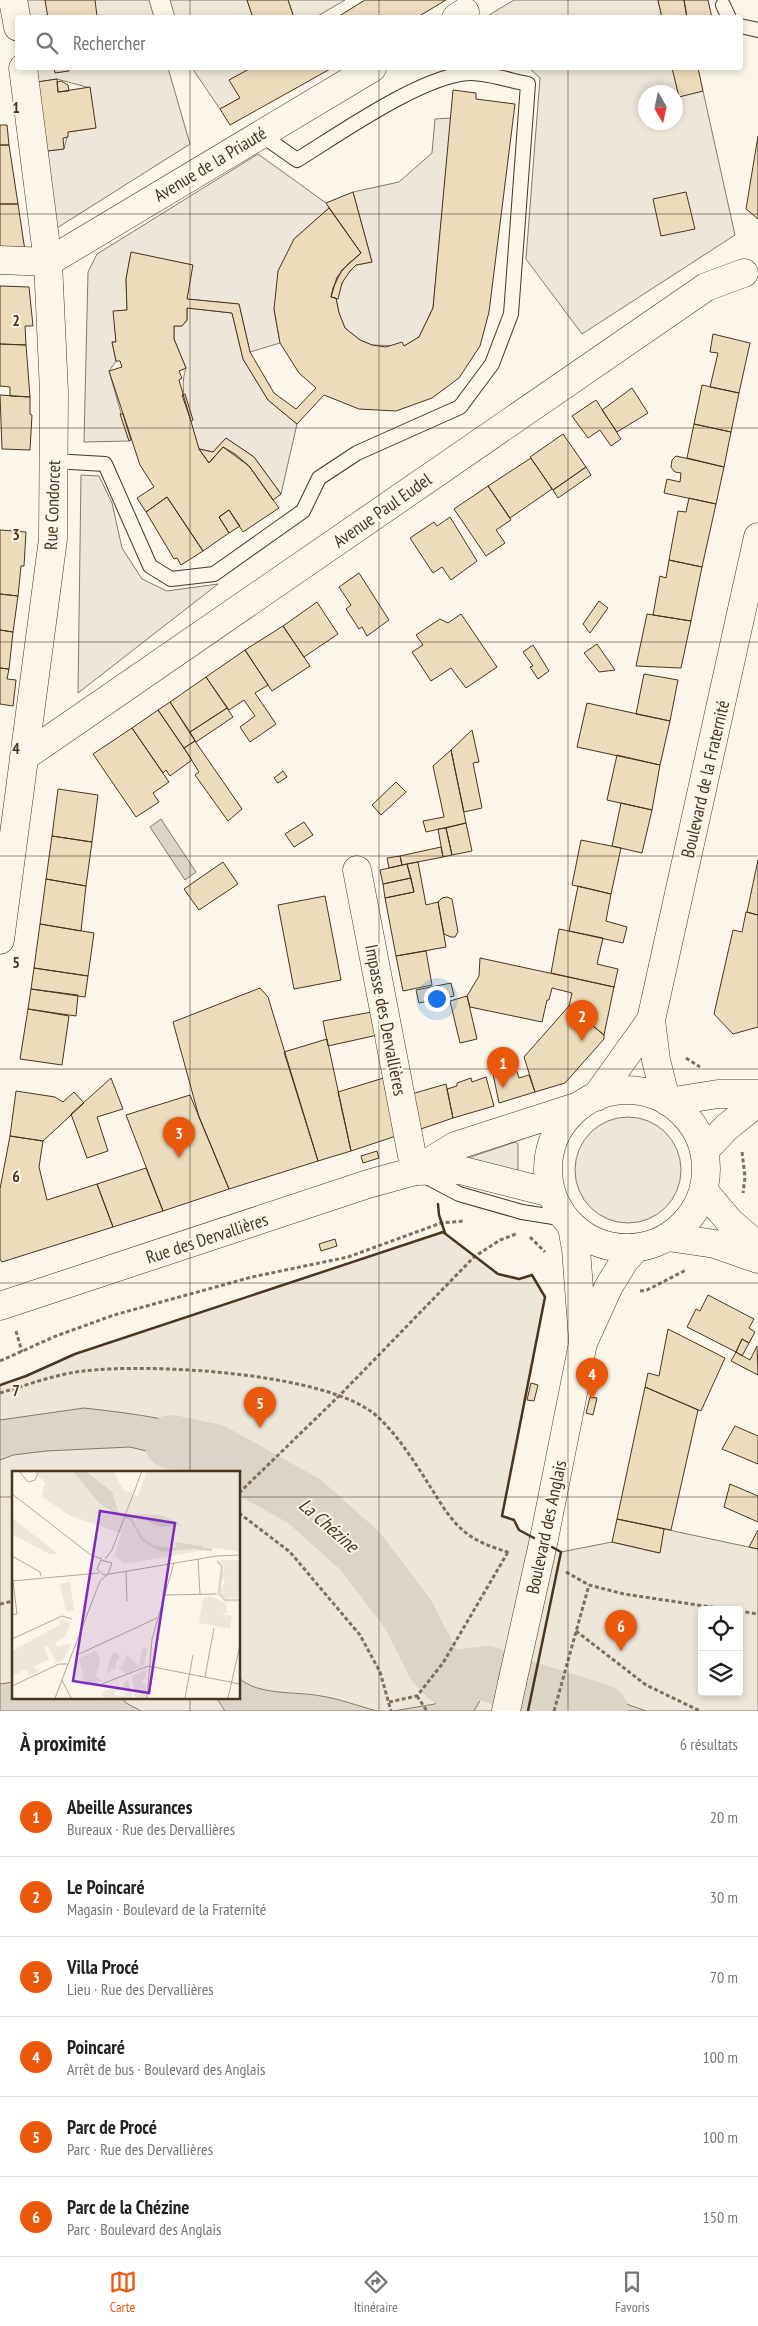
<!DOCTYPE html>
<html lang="fr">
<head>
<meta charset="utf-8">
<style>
  :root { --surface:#fff; --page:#f2f2f2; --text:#222; --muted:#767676; --line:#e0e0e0; --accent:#ea580c }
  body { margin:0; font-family:"PT Sans Narrow",sans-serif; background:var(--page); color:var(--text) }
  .controls { position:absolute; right:15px; bottom:15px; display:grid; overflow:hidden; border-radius:5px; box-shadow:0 2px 8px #0003 }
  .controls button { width:45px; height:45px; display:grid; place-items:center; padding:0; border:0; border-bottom:1px solid var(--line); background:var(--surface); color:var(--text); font:25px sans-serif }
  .compass { position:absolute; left:638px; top:85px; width:45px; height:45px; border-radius:50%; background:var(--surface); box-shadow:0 2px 8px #0003; rotate:171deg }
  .you { position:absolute; left:436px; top:998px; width:18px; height:18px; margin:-12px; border:4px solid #fff; border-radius:50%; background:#1a73e8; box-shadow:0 0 0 8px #1a73e833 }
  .badge { display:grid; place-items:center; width:32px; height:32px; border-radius:50%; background:var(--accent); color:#fff; font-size:16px; font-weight:700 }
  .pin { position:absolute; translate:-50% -41px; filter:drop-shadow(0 1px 2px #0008) }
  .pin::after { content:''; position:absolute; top:26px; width:18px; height:15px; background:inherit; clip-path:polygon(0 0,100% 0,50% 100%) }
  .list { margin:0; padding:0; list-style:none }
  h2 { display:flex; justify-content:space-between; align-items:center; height:65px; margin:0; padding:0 20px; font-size:21px }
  h2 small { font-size:16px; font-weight:400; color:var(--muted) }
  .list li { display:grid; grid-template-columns:32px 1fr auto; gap:15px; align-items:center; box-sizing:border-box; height:80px; padding:0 20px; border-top:1px solid var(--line) }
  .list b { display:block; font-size:19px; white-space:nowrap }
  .list p { margin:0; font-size:16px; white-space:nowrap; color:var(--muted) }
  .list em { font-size:16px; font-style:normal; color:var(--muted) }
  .icon { flex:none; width:28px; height:28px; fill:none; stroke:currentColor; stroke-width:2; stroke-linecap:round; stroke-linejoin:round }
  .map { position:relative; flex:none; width:758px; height:1711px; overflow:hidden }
  .search { position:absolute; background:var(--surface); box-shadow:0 2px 8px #0003; left:15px; right:15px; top:15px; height:55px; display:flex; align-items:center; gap:12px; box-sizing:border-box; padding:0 18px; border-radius:5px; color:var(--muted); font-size:19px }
  .sheet { height:545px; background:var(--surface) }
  nav { display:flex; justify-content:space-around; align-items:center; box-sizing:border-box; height:70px; border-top:1px solid var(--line); background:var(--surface); font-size:14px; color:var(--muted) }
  nav a { display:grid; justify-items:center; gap:2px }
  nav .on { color:var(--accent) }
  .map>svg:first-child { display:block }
</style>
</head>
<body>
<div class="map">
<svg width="758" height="1711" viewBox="0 0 758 1711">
  <rect width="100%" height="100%" fill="#fbf6e9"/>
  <path fill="#ede6d9" stroke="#887966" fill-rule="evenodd" d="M26,0H149L154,17H28Z
    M170,0H247L253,17H175Z
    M288,0H345L316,17H294Z
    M514,0H658L662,18H484Z
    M35,68H168L190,144L57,228L47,151L64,149L68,132L95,128L90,88L57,79L37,82Z
    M192,68H251L230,80L240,98L220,109Z
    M529,68H673L679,96L703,91L735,235L582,334L526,259L540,78ZM646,92H676V122H646Z
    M451,118L433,308L419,337L404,346L372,345L360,340L345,328L339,313L336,298L345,277L356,265L372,262L353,192L399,182L432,153L435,119Z
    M258,154L326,203L329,208L294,239L274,309L280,343L250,352L239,304L187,299L192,265L131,253L126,279L127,310L114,312L116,342H112L116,361L109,371L129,441L84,442L88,272L97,254Z
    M187,308L232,313L243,359L268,400L297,424L281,494L254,457L226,438L213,452L199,449C192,425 177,392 186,368L174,339V326H182L187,320Z
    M81,475L99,476L112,503L122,548L142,579L167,591L218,584L78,693Z
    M575 1170a53 53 0 1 1 106 0a53 53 0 1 1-106 0Z
    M515,1142L518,1144V1173L465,1159Z
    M443,1232L498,1274L519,1279L532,1275L545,1297L502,1516L514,1520L519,1530L561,1552L612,1542L659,1553L664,1529L758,1549V1711H0V1385L26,1376L75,1354ZM14,1472H239V1697H14ZM702,1610H739V1692H702Z"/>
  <path fill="#dcd4c6" stroke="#887966" d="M161,819L196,872L185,880L150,827Z
    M84,1408C119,1412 184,1419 214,1435C227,1441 239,1451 250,1458L232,1472L130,1447L46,1451L13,1455L0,1460V1420Z
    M487,1673L485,1692L474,1711H393L435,1704L446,1678Z
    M239,1678C259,1696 295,1691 321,1696C340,1699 358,1706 377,1711H225L216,1697H239Z
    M14,1682V1697H122L126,1703L141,1711H0V1684Z
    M561,1691L596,1693L646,1711H557Z"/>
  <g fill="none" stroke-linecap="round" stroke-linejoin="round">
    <path stroke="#dcd4c6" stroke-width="54" d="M171,1442L214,1451L304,1501L360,1551L408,1614L434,1665L446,1678L487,1673L511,1683L601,1711"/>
  </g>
  <path fill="#ecdcbc" stroke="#4a3520" d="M45,0H95L97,16L48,18Z
    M247,0H288L294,18H253Z
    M365,0H446L416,18H336Z
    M658,0H684L687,18H662Z
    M684,0H708L712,18H687Z
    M54,68H69V71L55,73Z
    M251,68H332L230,125L220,109L240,98L229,80Z
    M672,68H698L703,91L679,97Z
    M57,79L58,92L90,87L96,128L68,132V137L63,138L64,149L47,151L37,82Z
    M61,81L68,85L69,91L58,92L57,82Z
    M453,90L476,93V99L515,104L489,312L480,346L459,378L432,398L396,411L359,409L324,395L297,424L268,400L243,359L232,313L187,308V320L182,326H174V339L186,368L179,371L182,378L179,380L199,449L209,463L223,447L235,454L249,466L279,508L243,532L229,510L219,517L229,533L203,551L167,497L146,512L137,498L154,487L140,465L109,371L122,367L120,361H116L112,342H116L113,311L127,310L126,279L131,252L193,265L187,299L239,304L250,352L274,393L296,409L316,388L299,373L280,343L274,309L278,271L294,239L329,208L361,253L342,270L333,288L331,297L336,298L339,313L345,328L360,340L372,345L386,347L402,342L404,346L419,337L433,308Z
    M0,125H7L9,145H0Z
    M758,136V219L746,209Z
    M0,145H9L18,204H0Z
    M353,192L372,262L356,265L350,271L342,283L338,299L331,297L337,277L347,265L361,253L326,203Z
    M686,192L695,229L661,236L653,199Z
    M0,204H18L25,251L0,249Z
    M0,286L29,287L33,326H25L26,345L0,344Z
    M713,334L750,343L739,393L710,387L718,353L710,352Z
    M0,344L26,345L30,397L10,396V387L0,386Z
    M702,385L739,393L731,432L694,424Z
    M632,388L648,413L617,432L602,410Z
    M185,394L193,420L191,421L182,395Z
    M0,395L30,397V414L32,415L30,450L2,449Z
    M596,400L621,439L611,446L600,430L588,438L572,416Z
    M120,414H123L131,440L129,441Z
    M694,424L731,432L724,467L687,458Z
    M563,434L586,467L553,490L530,457Z
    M226,438L254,457L281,494L273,500L249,466L223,447L209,463L199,449L213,452Z
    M676,456L724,467L716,504L664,493L667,479L680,482L681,473L675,472L671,467L672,460Z
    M531,458L552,489L510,518L488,486Z
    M586,467L591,475L558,498L553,490Z
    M488,486L511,520L496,530L505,543L486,556L454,509Z
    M167,497L203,551L181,565L177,558L174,559L146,512Z
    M689,498L716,504L702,567L669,560L678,511L686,512Z
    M229,510L240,526L229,533L219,517Z
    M450,517L477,561L451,580L442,567L433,573L410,538L434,522L437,526Z
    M0,530L26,532L24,566H21L18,596L0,594Z
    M669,560L702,567L691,621L653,615L660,576L666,578Z
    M359,573L389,620L367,636L362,627L359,629L346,609L351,605L339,587Z
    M0,594L18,596L13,632L0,630Z
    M599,601L608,608L590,633L583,624Z
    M317,602L338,634L304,657L283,626Z
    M461,614L497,667L466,688L451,668L431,681L412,652L423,645L416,635L440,619L448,623Z
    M647,614L691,621L681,668L636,666Z
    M283,626L310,666L272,691L245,650Z
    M0,630L13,632L9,669L0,668Z
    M597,644L615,670L599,672L584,653Z
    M533,645L549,671L538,679L530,667L533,666L523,652Z
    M245,650L268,685L255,693L276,724L250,742L240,727L255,716L244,700L229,710L206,677Z
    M0,668L9,669L7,679L16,680L13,706L0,704Z
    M644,674L678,680L670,721L636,714Z
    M206,677L227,708L190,732L170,702Z
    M170,702L195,741L184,748L158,710Z
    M587,703L670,721L660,765L577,747Z
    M227,708L233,717L196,742L190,732Z
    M158,710L192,760L170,776L166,770L163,773L132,728Z
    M132,728L169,782L153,793L159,802L136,817L93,754Z
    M472,730L479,762L473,763L482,808L464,812L451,750Z
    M195,741L242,809L228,821L195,775L199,772L184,748Z
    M451,750L466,823L426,832L423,821L444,817L433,766Z
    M617,755L660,765L652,810L607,800Z
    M283,771L287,777L278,783L274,778Z
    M396,782L406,792L381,815L372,805Z
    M58,789L98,795L92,842L52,836Z
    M621,803L652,810L642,853L612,846Z
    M304,822L313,835L294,847L285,834Z
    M466,823L472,851L452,855L446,828Z
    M446,828L452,855L443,857L438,829Z
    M52,836L92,842L86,886L46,879Z
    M581,840L621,848L611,894L572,885Z
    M441,847L443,857L402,865L400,856Z
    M400,856L402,865L389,868L387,858Z
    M758,860V915L747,912Z
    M223,862L238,884L199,910L184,889Z
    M418,862L426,905L438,902L446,947L396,956L385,898L414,892L407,864Z
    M407,864L411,878L383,884L380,870Z
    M411,878L414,892L385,898L383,884Z
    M46,879L86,886L81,931L40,924Z
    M578,886L611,894L606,921L627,927L623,943L569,931Z
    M325,896L341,980L294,989L278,905Z
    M447,897L452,899L458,932L455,937H451L444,934L438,902L442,898Z
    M746,912L758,915V1027L733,1034L714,1014L733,930L742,932Z
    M40,924L94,933L88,976L34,968Z
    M559,929L603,938L597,964L618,969L614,987L551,973Z
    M426,951L432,985L403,991L396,956Z
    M480,958L614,987L604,1035L569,1006L572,993L552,988L549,1000H547L542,1022L470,1007L467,996L479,976Z
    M34,968L88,976L85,997L31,989Z
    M451,983L454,996L419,1003L416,990Z
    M260,988L268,997L318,1161L229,1189L199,1117L173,1022Z
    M31,989L78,995L76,1016L28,1009Z
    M467,996L477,1039L460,1043L450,1001Z
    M569,1006L604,1035V1039L565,1083L535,1092L524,1057Z
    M28,1009L69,1016L62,1065L20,1059Z
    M377,1011L382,1034L328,1046L323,1021Z
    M327,1039L351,1151L318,1161L284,1052Z
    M515,1066L519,1078L529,1075L535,1092L499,1103L493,1074Z
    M390,1076L402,1134L351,1151L338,1092Z
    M486,1077L494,1106L453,1118L447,1089L457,1086V1083L471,1078L472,1082Z
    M111,1078L123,1109L97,1117L108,1151L87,1158L71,1114Z
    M446,1084L453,1118L415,1131L408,1095Z
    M16,1091L55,1097L63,1102L74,1092L84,1103L43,1141L10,1136Z
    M190,1095L229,1189L163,1211L126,1115Z
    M10,1136L43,1141L39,1167L47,1200L97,1184L113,1227L2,1262L0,1259V1189Z
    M377,1151L379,1158L363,1163L361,1156Z
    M146,1168L163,1211L113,1227L97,1184Z
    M335,1239L337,1246L321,1251L319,1244Z
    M708,1295L754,1319L749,1328L755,1332L749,1343L742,1339L736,1352L687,1327L696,1309L700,1311Z
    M668,1329L725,1358L701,1411L645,1387L648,1373L659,1376Z
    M742,1339L749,1343L742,1356L736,1352Z
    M757,1346L758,1375L731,1361L736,1352L750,1360Z
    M531,1383L538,1385L534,1401L527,1400Z
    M645,1387L698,1410L671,1530L617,1519Z
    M590,1397L597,1398L593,1415L586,1413Z
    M735,1426L758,1436V1464L722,1449Z
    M730,1484L758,1496V1522L724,1507Z
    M617,1519L664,1529L660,1553L612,1542Z
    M758,1530V1549L749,1547Z"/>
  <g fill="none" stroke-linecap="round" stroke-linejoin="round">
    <defs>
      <path id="lane" d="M723,5L729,18
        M740,26L758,30
        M53,461L105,464L150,566L171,579L214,574L303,511L319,478L357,453L460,407L492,364L511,314L528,84C512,81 488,73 471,73C424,74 339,134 297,160L260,134
        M425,1176L459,1194L522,1212L566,1219"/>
      <path id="street" d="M13,0L18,27
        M456,18L465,12
        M0,260L48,262L372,68
        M24,757L706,287L744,273
        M357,870L415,1171
        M0,940L53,539L54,392L48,262L23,68
        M704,1191L730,1222L758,1246
        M668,1237L715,1244L758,1259"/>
      <path id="secondary" d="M416,1170L455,1146L579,1106
        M0,1306L368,1184L415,1171L460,1170L551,1193"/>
      <path id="primary" d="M548 1169a79 79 0 1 1 158 0a79 79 0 1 1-158 0Z
        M596,1097L651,1020
        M666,1100L656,1060L651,1020L758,537
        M668,1102L718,1094H758
        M704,1151L727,1127L758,1102
        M572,1227L576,1249L583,1341
        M544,1539L583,1343L609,1286L625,1260L636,1248
        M506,1711L512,1683"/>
    </defs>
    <use href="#lane" stroke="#4a3520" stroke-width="16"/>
    <use href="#street" stroke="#4a3520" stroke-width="29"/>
    <use href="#secondary" stroke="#4a3520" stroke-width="29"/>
    <use href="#primary" stroke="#4a3520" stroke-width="29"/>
    <path stroke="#7f6f5c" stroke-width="3" stroke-dasharray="4 2.5" stroke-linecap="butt" d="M686,1058L700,1067
      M742,1152L745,1177L743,1193
      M530,1237L545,1252
      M640,1291L647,1290L686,1270
      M16,1331L22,1352
      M0,1361L56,1336L114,1315L252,1277L348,1257L441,1223L464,1221
      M0,1393C27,1385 56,1374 84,1371C148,1363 332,1372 379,1418C400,1438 417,1466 433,1491C443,1507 453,1524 469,1535C481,1544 496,1548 510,1553
      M239,1493L339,1396L474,1257L500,1240L516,1234
      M239,1513L290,1552L360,1635L380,1672L391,1711
      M566,1572L589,1585L624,1594L731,1610
      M0,1604L14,1601
      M739,1611L758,1614
      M576,1631L646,1685L700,1711
      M417,1696L427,1711
      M389,1702L417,1696L443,1663L508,1552
      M554,1711L589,1585"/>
    <use href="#lane" stroke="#fbf6e9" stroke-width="14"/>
    <use href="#street" stroke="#fbf6e9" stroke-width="28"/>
    <use href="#secondary" stroke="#fbf6e9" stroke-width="28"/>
    <use href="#primary" stroke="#fbf6e9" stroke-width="28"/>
    <defs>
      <path id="primary-bridge" d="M512,1683L544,1539"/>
    </defs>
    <use href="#primary-bridge" stroke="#4a3520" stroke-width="29" stroke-linecap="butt"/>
    <use href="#primary-bridge" stroke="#fbf6e9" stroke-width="28"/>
    <path stroke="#4a3520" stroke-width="2.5" d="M438,1204L439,1215L445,1233
      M0,1385L26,1376L75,1354L443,1232L498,1274L519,1279L532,1275L545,1297L502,1516L514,1520L519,1530L534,1538
      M528,1711L561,1552L552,1547"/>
  </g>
  <path fill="none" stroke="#4a3520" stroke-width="1" stroke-opacity="0.55" d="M190,0V18M379,0V18M568,0V18M190,68V1472M379,68V1711M568,68V1711M0,214H758M0,428H758M0,642H758M0,856H758M0,1069H758M0,1283H758M0,1497H14M239,1497H758M190,1697V1711"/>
  <g text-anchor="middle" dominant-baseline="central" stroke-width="4" stroke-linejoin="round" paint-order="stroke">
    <g font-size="18" fill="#4a3520" stroke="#fbf6e9">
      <text transform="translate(210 164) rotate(-31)">Avenue de la Priauté</text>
      <text transform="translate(52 505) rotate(-88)">Rue Condorcet</text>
      <text transform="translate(382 510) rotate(-35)">Avenue Paul Eudel</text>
      <text transform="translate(705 779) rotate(-77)">Boulevard de la Fraternité</text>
      <text transform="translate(386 1020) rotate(79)">Impasse des Dervallières</text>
      <text transform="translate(207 1238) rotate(-18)">Rue des Dervallières</text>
      <text transform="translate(546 1527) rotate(-78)">Boulevard des Anglais</text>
    </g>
    <g font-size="19" font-style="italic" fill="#4a3520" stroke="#fbf6e9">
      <text transform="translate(329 1525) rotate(41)">La Chézine</text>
    </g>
  </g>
  <g transform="translate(12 1471)">
    <rect width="228" height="228" fill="#fbf6e9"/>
    <path d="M22,0H101L111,19L126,25L135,0H227V81L205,77L112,93L103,84L109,62L58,45L30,25L33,12ZM0,47L46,83H37L0,63ZM208,89H227V126L213,127L208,120L213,111L210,105L213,95ZM58,111L62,139L54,140L48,113ZM198,125L214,132L215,142L208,143L220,145L218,158L187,152L191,128ZM47,148L59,151L53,166L43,172L45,176L59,172L52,188L40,194L44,190L36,175L32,177L37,188L21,196L27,200L14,206L17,203L14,198L0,205V180L49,153ZM131,176L135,177L132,194L113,203L107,196L113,191L114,183L127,195ZM84,180L88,188L84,206L92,210L100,208L73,215L67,187ZM100,182H106L108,187L104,190V197L94,203ZM134,198V206L129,212L134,213V227H123L120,205ZM116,208L121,227H92L90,221L107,215L109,219L103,220V224L113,225L111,213Z" fill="#ede6d9"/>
    <path d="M61,0H73L100,21L107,45L87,32ZM131,43L149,44L170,54L148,56L125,46L114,48L117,44ZM163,71L191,75V77L150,81L135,73L158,77L164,76Z" fill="#dcd4c6"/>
    <path fill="none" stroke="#dcd4c6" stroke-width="2.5" d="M102,41L119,48L130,68L142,76M183,77L200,79M205,90L210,95L207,122L213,129H228"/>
    <path fill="none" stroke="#b4a999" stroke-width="1" d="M7,0L16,11L23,9L26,2M0,23L79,84L90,88M0,85L28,101L29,105M93,88L100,79L130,0M186,88L188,123M114,100L115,130M96,103L100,92L89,89L85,98L92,104L205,85L228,84M0,110L87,102M153,124L205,123M0,144L5,143L1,110M0,168L50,145L60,148M67,183L145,147M193,206L202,157M50,209L59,227M90,213L136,195L228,213M0,215L47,193H56M43,227L88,110L95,104M135,227L140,168L162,92M173,227L181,184M216,227L228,174"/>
    <path fill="#7b2cbf" fill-opacity="0.15" stroke="#7b2cbf" stroke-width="2.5" d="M88,40L163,52L137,222L61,210Z"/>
    <rect width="228" height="228" fill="none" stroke="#4a3520" stroke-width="2.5"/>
  </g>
  <g font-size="16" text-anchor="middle" font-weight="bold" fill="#4a3520" stroke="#fbf6e9" stroke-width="4" stroke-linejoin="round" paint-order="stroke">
    <text x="16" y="113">1</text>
    <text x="16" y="326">2</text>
    <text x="16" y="540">3</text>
    <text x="16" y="754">4</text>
    <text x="16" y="968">5</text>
    <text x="16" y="1182">6</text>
    <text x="16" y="1396">7</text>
  </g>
</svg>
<div class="controls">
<button><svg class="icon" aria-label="locate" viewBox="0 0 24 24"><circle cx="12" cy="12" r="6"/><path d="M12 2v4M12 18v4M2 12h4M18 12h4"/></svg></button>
<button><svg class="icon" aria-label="layers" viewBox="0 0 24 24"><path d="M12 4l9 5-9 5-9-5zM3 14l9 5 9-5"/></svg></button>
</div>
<svg class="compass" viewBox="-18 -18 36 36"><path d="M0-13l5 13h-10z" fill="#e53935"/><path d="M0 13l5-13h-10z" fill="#767676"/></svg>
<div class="you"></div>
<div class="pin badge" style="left:503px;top:1088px">1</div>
<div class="pin badge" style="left:582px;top:1041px">2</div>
<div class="pin badge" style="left:179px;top:1158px">3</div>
<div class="pin badge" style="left:592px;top:1399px">4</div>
<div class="pin badge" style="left:260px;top:1428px">5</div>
<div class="pin badge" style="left:621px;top:1651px">6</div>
<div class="search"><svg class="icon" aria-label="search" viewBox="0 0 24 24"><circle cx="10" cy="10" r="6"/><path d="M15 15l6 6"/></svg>Rechercher</div>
</div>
<section class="sheet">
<h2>À proximité<small>6 résultats</small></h2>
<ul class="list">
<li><span class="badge">1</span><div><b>Abeille Assurances</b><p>Bureaux · Rue des Dervallières</p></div><em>20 m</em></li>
<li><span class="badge">2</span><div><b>Le Poincaré</b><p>Magasin · Boulevard de la Fraternité</p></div><em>30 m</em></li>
<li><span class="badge">3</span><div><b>Villa Procé</b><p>Lieu · Rue des Dervallières</p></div><em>70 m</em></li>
<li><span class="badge">4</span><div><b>Poincaré</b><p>Arrêt de bus · Boulevard des Anglais</p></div><em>100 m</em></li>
<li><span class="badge">5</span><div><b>Parc de Procé</b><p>Parc · Rue des Dervallières</p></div><em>100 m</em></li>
<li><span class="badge">6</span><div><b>Parc de la Chézine</b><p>Parc · Boulevard des Anglais</p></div><em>150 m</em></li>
</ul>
</section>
<nav>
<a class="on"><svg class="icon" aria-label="map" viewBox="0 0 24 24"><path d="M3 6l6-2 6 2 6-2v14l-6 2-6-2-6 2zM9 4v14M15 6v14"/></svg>Carte</a>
<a><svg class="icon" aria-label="directions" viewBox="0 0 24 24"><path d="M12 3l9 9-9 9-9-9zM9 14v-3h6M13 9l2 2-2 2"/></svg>Itinéraire</a>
<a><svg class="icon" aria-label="saved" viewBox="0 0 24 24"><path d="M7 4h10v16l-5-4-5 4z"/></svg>Favoris</a>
</nav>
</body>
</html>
